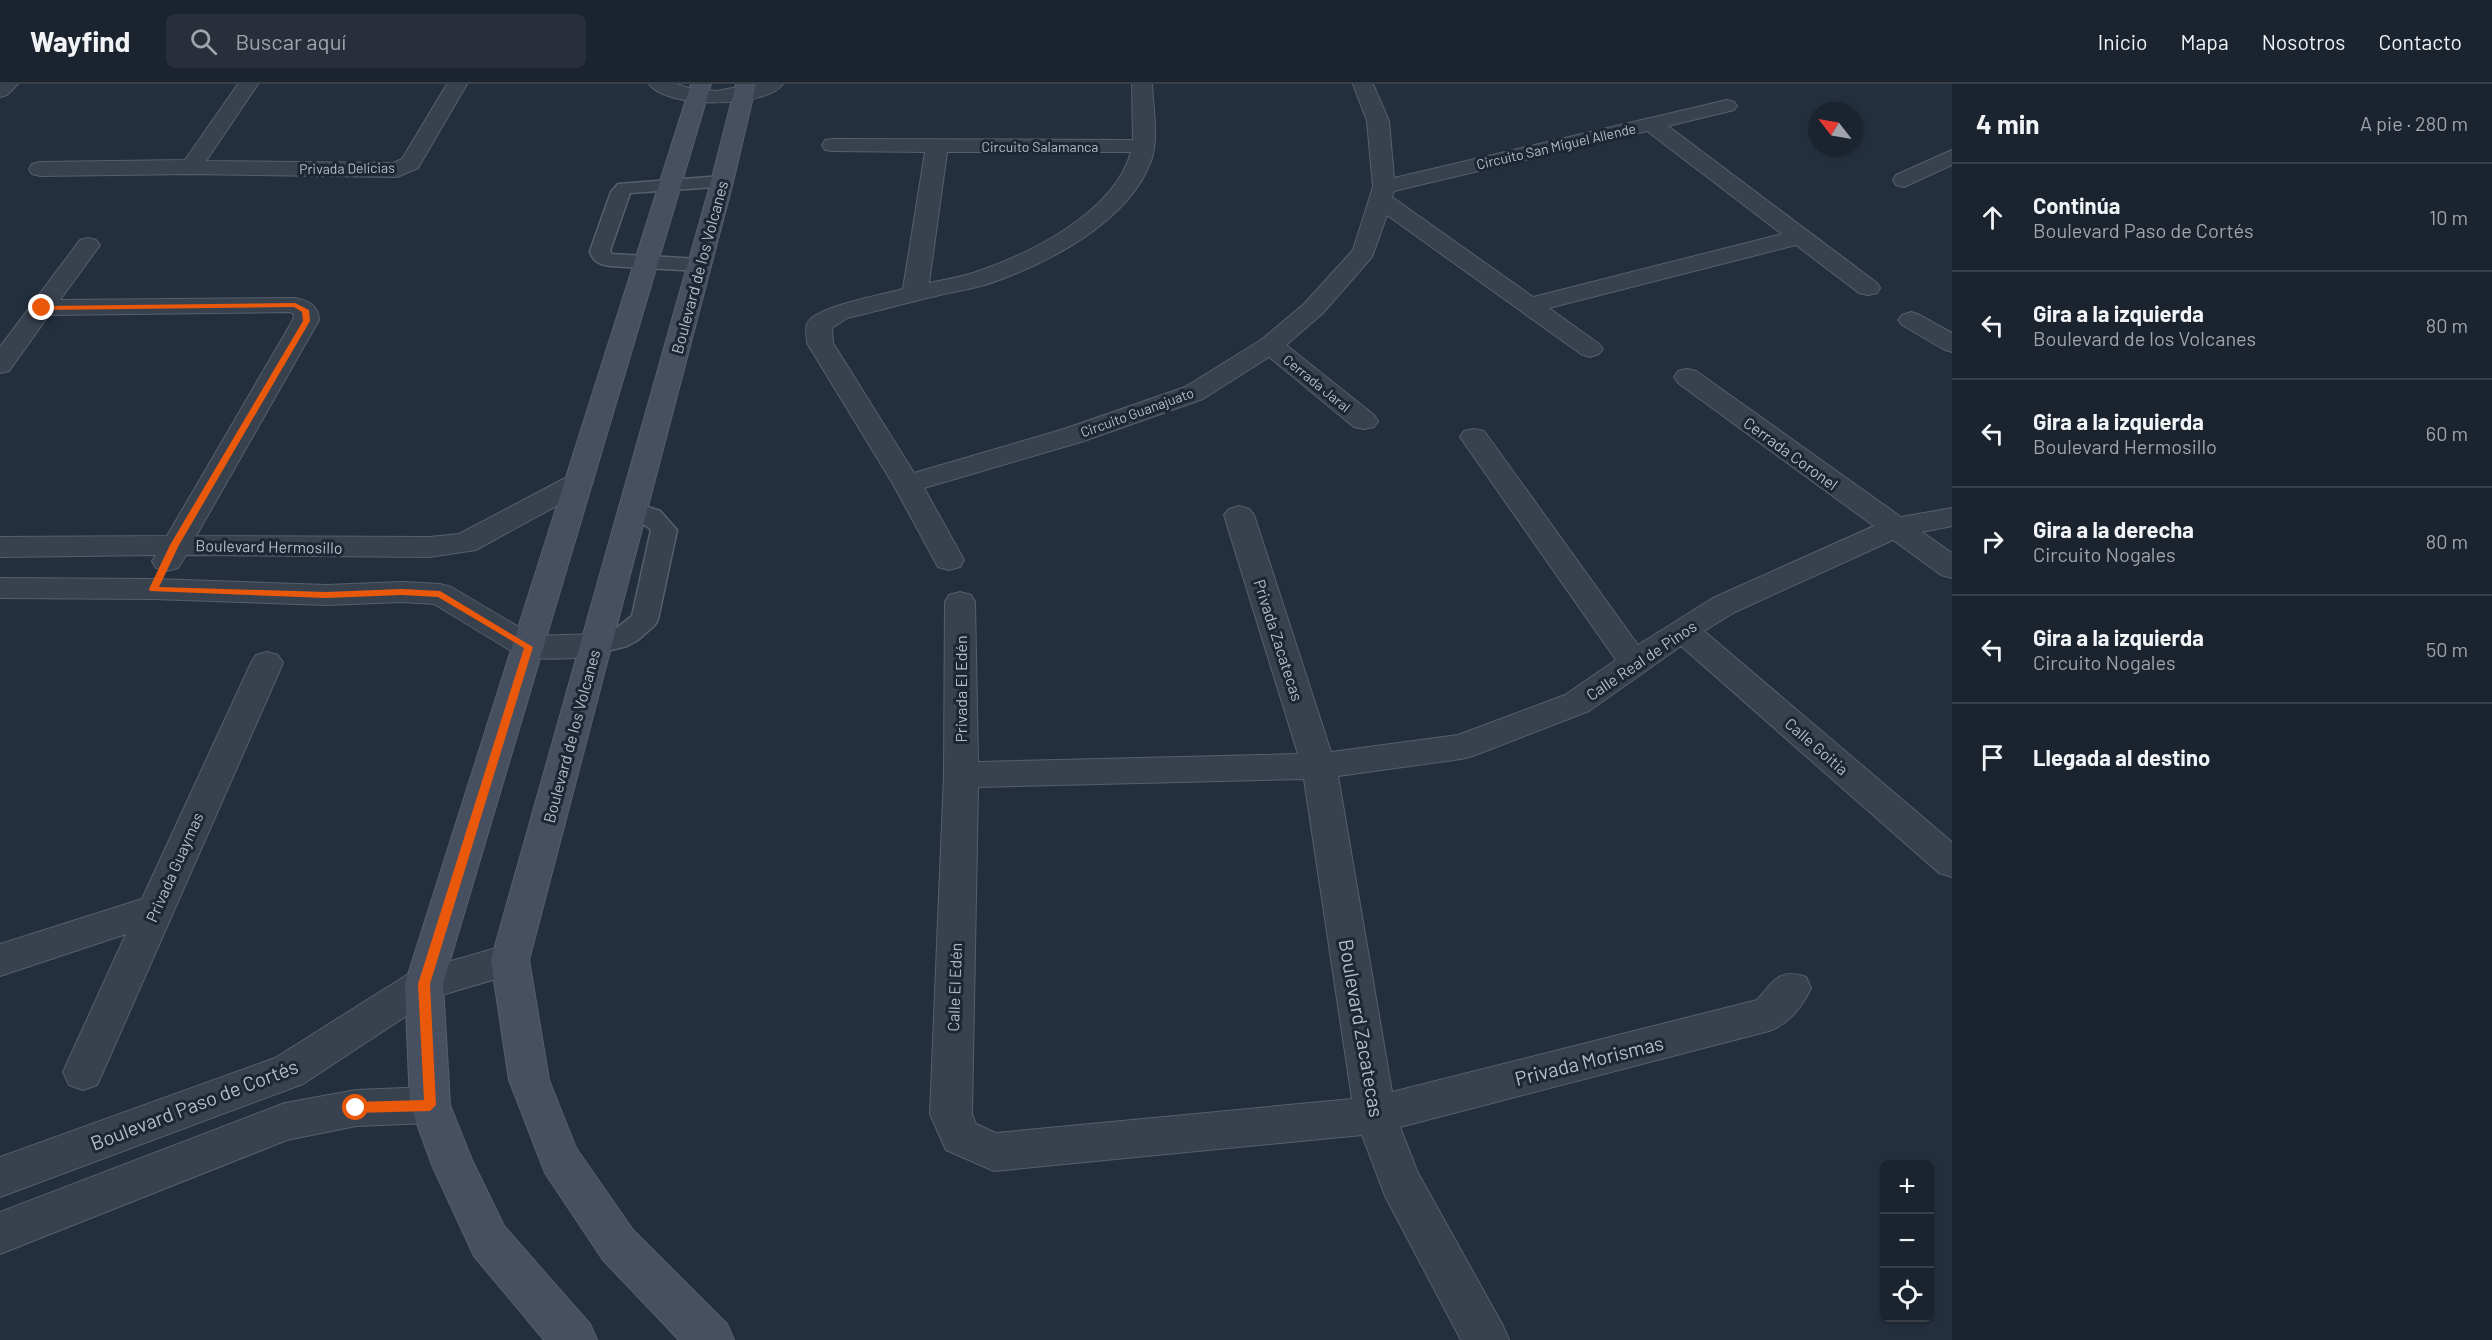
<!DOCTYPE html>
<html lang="es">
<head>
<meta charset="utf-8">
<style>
  :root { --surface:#1b232e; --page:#282f3a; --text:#f1f3f6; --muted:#a0a4aa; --line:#39404a }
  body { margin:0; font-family:Barlow,sans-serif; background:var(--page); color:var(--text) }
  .controls { position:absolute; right:18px; bottom:18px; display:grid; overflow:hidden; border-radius:9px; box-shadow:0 2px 4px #0004 }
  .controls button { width:54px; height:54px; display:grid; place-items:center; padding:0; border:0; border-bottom:2px solid var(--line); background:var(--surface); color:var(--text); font:30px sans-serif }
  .compass { position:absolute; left:1808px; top:18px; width:54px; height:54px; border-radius:50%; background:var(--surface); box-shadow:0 2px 4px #0004; rotate:301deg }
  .stop { position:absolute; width:18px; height:18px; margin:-14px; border:4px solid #ea580c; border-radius:50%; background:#fff }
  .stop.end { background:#ea580c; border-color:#fff; box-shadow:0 2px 6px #0008 }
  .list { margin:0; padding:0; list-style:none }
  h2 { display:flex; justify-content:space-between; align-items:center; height:78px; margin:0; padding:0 24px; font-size:26px }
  h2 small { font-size:20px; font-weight:400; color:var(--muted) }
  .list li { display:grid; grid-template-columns:39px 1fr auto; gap:18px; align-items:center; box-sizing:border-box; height:108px; padding:0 24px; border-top:2px solid var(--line) }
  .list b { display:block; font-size:22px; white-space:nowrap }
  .list p { margin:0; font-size:20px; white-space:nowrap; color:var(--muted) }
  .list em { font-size:20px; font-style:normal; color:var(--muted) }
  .icon { flex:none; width:33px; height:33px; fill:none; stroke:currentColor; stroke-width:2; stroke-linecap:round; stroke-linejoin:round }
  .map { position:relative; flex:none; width:1952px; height:1256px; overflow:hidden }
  header { display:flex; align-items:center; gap:36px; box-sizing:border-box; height:84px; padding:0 30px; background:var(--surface); border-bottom:2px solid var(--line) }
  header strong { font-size:28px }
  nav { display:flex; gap:33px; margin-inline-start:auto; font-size:21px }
  .search { width:420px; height:54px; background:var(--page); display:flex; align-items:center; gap:15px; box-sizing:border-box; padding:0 21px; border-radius:9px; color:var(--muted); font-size:22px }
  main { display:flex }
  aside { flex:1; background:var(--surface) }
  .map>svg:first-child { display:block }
</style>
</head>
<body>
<header>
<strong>Wayfind</strong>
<div class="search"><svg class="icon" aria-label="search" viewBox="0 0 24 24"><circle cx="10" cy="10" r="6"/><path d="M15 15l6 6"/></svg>Buscar aquí</div>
<nav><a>Inicio</a><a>Mapa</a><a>Nosotros</a><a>Contacto</a></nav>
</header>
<main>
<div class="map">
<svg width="1952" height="1256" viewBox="0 0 1952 1256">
  <rect width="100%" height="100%" fill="#242f3e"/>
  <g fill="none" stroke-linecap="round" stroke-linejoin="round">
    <defs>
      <path id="lane" d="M722,92L729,94L732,98L729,102L630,109L610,167L612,170L700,175L707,177L710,181L707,185L700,187L609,182C599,180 593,178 590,167L611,108L618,100Z
        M633,418L660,427L677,446L658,535L655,541L638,556L627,562L596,570L586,568L582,561L586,554L614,546L632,532L651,446C642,436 627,436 621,426L624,420Z"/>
      <path id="street" d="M0,0H18L7,11L0,13Z
        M238,0H258L206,77L393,79L402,75L447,0H467L418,84L397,93L191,90L40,92L32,90L29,85L32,80L40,78L185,76Z
        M649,0H676L689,4L716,7L755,0H783C766,24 666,25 649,0Z
        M1132,0H1152C1153,25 1159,53 1151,77C1129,138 1047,180 988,200C972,205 956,207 940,211C909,218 878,227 847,234L832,244L833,259L914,389L1064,345L1185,303L1261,256L1304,220L1353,166L1373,103L1367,37L1353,0H1373L1389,37L1394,94L1727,16L1734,18L1737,22L1734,26L1668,42L1877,199L1880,204L1877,209L1868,211L1859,209L1796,161L1549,224L1599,260L1603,265L1599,270L1590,273L1581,270L1387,131L1372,173L1322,230L1286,261L1374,331L1378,337L1374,343L1364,345L1354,343L1269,273L1203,315L1084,357L924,404L964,476L960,483L949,486L938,483L893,400L807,259C807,254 805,245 807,240C813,223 885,210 903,205L925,68L833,67L825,66L822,61L825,56L833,55L1133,56ZM1647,47L1782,150L1533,213L1392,113L1394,107ZM947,68H1131C1114,130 1026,172 970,190C956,194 942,196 929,199Z
        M1952,66V81L1904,103L1896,101L1893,96L1896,91Z
        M88,154L96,156L100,161L60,216L295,214C309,217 318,221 319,236L196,452L429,453L459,450L569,392L579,389L589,392L593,398L589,404L476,466L429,473L186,471L178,484L167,487L156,484L152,477L156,471L0,473V453L167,452L293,236L294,230L290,228L49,231L9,287L0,289V263L80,156Z
        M1911,228L1920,231L1952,249V268L1943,265L1902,241L1898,236L1902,231Z
        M1687,285L1696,287L1901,433L1952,424V442L1922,448L1952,469V494L1941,491L1893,456L1735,528L1704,547L1952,758V793L1939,789L1681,562L1589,627L1473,672L1461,675L1338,692L1392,1008L1757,916C1773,898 1779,883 1806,893L1811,904C1802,923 1789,940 1769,947L1400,1043L1418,1089L1502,1240L1509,1256H1461L1385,1112L1362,1051L994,1087L946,1066L930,1030L944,691L945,518L949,511L960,508L971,511L975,518L978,678L1298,670L1224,431L1229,425L1239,422L1249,425L1254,431L1331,668L1458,651L1565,611L1616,576L1460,353L1464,347L1474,345L1484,347L1638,561L1713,514L1874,442L1678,299L1674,293L1678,287ZM1304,695L1352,1015L996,1049L976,1040L972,1030L978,703Z
        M0,494L154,495L326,501L402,498L440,500L451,503L534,552L596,550L607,553L612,561L607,569C585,575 540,577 518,571L434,520L402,518L326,521L154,515L0,514Z
        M267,568L278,571L283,579L103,988L97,1001L83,1006L69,1001L63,988L126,850L0,892V860L142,815L251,579L256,571Z
        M510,860L523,865L529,876L523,887L435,913L303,1000L0,1113V1073L275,974L410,889Z
        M430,1003L444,1008L450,1021L444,1034L430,1039L356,1042L287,1056L0,1170V1128L285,1019L356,1006Z"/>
      <path id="secondary" d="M691,0H711L443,900L450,1021L472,1076L504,1142L590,1240L597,1256H544L474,1172L432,1081L410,1021L405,900Z
        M736,0H756L733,98L529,876L549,996L576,1064L633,1146L727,1240L734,1256H679L603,1176L545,1089L509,996L491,876L711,98Z"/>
    </defs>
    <use href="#lane" stroke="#565f6c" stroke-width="3"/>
    <use href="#street" stroke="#565f6c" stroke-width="2"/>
    <use href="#secondary" stroke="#565f6c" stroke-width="2"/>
    <use href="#lane" fill="#38414e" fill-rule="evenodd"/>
    <use href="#street" fill="#38414e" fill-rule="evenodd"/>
    <use href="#secondary" fill="#465061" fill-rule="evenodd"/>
  </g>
  <path fill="#ea580c" d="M295,219L309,226L310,237L179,461L159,503L326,508L402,505L440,507L533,563L430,900L436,1021L430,1027L356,1029L350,1024L356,1018L424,1016L418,900L524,564L438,513L402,511L326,514L150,507L149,505L170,461L303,237L302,228L294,223L42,226L38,224L42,222Z"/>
  <g text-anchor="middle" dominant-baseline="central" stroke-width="6" stroke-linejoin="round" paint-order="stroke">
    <g font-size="14" fill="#b4bcc9" stroke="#1d2633">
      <text x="1040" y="62">Circuito Salamanca</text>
      <text transform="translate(1556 62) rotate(-13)">Circuito San Miguel Allende</text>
      <text transform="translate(347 84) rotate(-1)">Privada Delicias</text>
      <text transform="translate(1317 299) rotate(39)">Cerrada Jaral</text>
      <text transform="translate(1137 328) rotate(-20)">Circuito Guanajuato</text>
    </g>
    <g font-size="16" fill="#b4bcc9" stroke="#1d2633">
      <text transform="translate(699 183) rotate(-75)">Boulevard de los Volcanes</text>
      <text transform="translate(1791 369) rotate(36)">Cerrada Coronel</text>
      <text transform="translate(269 462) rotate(1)">Boulevard Hermosillo</text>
      <text transform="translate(1279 556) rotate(72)">Privada Zacatecas</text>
      <text transform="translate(1641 576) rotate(-34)">Calle Real de Pinos</text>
      <text transform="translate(960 605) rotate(-90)">Privada El Edén</text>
      <text transform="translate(571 652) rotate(-75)">Boulevard de los Volcanes</text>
      <text transform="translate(1817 662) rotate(41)">Calle Goitia</text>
      <text transform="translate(174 783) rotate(-66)">Privada Guaymas</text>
      <text transform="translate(954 903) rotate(-88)">Calle El Edén</text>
    </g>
    <g font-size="20" fill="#b4bcc9" stroke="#1d2633">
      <text transform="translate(1362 944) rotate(80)">Boulevard Zacatecas</text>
      <text transform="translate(1589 976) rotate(-14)">Privada Morismas</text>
      <text transform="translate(194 1020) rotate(-21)">Boulevard Paso de Cortés</text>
    </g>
  </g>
</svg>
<div class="controls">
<button>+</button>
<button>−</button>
<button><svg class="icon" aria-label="locate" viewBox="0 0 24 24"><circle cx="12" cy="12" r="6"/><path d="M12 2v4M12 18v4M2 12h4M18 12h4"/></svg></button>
</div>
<svg class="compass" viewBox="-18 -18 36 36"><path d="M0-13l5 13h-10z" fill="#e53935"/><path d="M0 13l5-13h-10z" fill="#a0a4aa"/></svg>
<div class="stop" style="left:356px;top:1024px"></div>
<div class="stop end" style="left:42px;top:224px"></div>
</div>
<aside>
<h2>4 min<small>A pie · 280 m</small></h2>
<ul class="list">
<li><svg class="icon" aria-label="ahead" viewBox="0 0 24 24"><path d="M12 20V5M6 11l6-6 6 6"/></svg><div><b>Continúa</b><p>Boulevard Paso de Cortés</p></div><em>10 m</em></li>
<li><svg class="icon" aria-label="left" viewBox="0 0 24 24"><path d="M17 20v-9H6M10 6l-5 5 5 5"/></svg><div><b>Gira a la izquierda</b><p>Boulevard de los Volcanes</p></div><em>80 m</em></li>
<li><svg class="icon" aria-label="left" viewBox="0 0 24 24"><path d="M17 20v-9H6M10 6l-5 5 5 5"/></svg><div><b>Gira a la izquierda</b><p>Boulevard Hermosillo</p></div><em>60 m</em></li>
<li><svg class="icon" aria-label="right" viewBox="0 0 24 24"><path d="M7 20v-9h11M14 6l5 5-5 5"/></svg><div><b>Gira a la derecha</b><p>Circuito Nogales</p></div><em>80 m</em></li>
<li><svg class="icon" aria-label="left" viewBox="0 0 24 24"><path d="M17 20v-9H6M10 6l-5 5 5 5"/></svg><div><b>Gira a la izquierda</b><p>Circuito Nogales</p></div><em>50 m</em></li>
<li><svg class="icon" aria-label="arrive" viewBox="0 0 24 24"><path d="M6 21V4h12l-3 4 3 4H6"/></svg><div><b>Llegada al destino</b></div></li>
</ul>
</aside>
</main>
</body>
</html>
